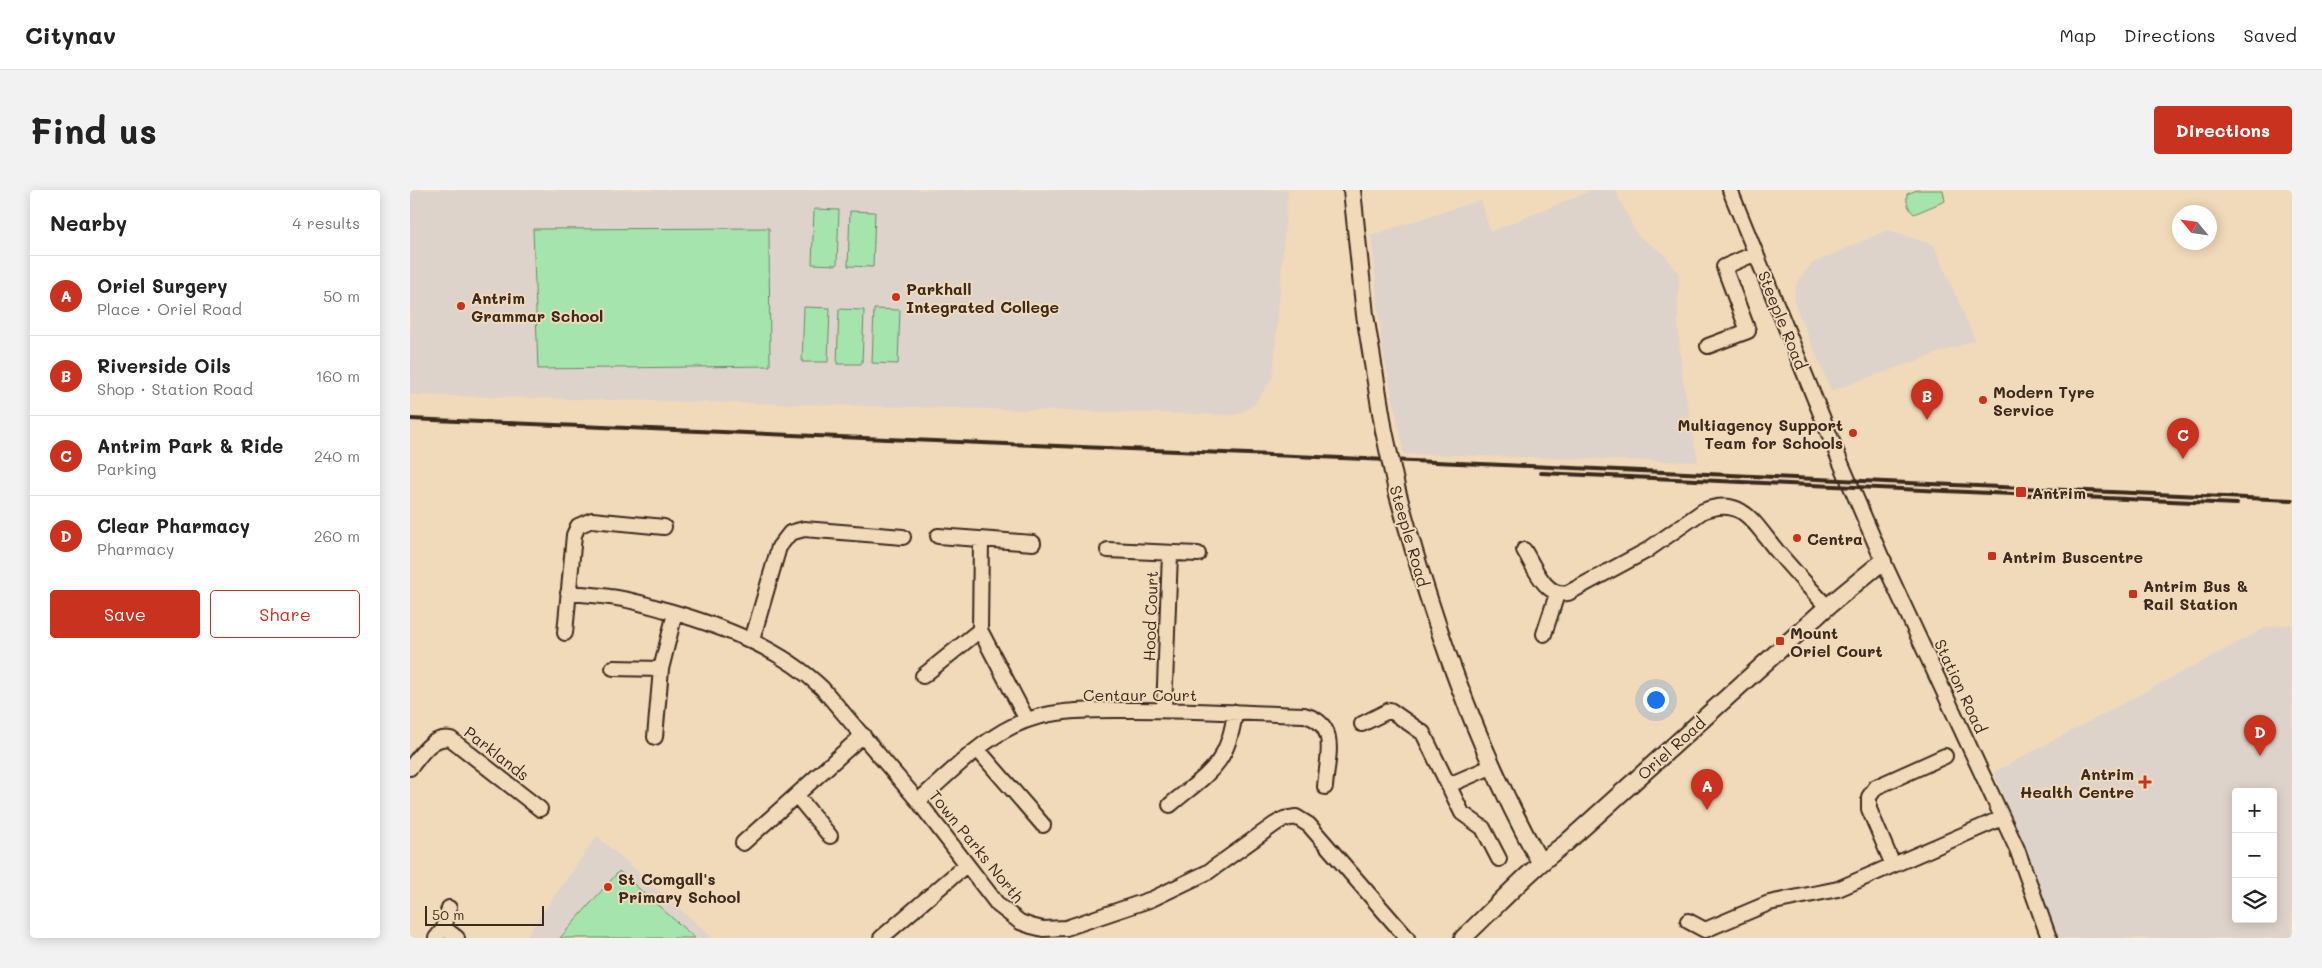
<!DOCTYPE html>
<html lang="en">
<head>
<meta charset="utf-8">
<style>
  :root { --surface:#fff; --page:#f2f2f2; --text:#222; --muted:#767676; --line:#e0e0e0; --accent:#c8321e }
  body { margin:0; font-family:Mali,sans-serif; background:var(--page); color:var(--text) }
  .controls { position:absolute; right:15px; bottom:15px; display:grid; overflow:hidden; border-radius:5px; box-shadow:0 2px 12px #0003 }
  .controls button { width:45px; height:45px; display:grid; place-items:center; padding:0; border:0; border-bottom:1px solid var(--line); background:var(--surface); color:var(--text); font:25px sans-serif }
  .compass { position:absolute; left:1762px; top:15px; width:45px; height:45px; border-radius:50%; background:var(--surface); box-shadow:0 2px 12px #0003; rotate:299deg }
  .scale { position:absolute; left:15px; bottom:12px; width:119px; box-sizing:border-box; padding-left:5px; border:2px solid #3b2a1e; border-top:0; font-size:14px; line-height:18px; white-space:nowrap; color:#3b2a1e; -webkit-text-stroke:4px #f1daba; paint-order:stroke }
  .you { position:absolute; left:1245px; top:509px; width:18px; height:18px; margin:-12px; border:4px solid #fff; border-radius:50%; background:#1a73e8; box-shadow:0 0 0 8px #1a73e833 }
  .badge { display:grid; place-items:center; width:32px; height:32px; border-radius:50%; background:var(--accent); color:#fff; font-size:16px; font-weight:700 }
  .pin { position:absolute; translate:-50% -41px; filter:drop-shadow(0 1px 2px #0008) }
  .pin::after { content:''; position:absolute; top:26px; width:18px; height:15px; background:inherit; clip-path:polygon(0 0,100% 0,50% 100%) }
  .list { margin:0; padding:0; list-style:none }
  h2 { display:flex; justify-content:space-between; align-items:center; height:65px; margin:0; padding:0 20px; font-size:21px }
  h2 small { font-size:16px; font-weight:400; color:var(--muted) }
  .list li { display:grid; grid-template-columns:32px 1fr auto; gap:15px; align-items:center; box-sizing:border-box; height:80px; padding:0 20px; border-top:1px solid var(--line) }
  .list b { display:block; font-size:19px; white-space:nowrap }
  .list p { margin:0; font-size:16px; white-space:nowrap; color:var(--muted) }
  .list em { font-size:16px; font-style:normal; color:var(--muted) }
  .actions { display:flex; gap:10px; padding:15px 20px }
  .actions a { flex:1; padding:11px 0; border:1px solid var(--accent); border-radius:5px; text-align:center; font-size:18px; color:var(--accent) }
  .actions .main { background:var(--accent); color:#fff }
  .icon { flex:none; width:28px; height:28px; fill:none; stroke:currentColor; stroke-width:2; stroke-linecap:round; stroke-linejoin:round }
  .map { position:relative; flex:none; width:1882px; height:748px; overflow:hidden; border-radius:5px }
  header { display:flex; align-items:center; gap:30px; box-sizing:border-box; height:70px; padding:0 25px; background:var(--surface); border-bottom:1px solid var(--line) }
  header strong { font-size:24px }
  nav { display:flex; gap:28px; margin-inline-start:auto; font-size:18px }
  .intro { display:flex; align-items:center; justify-content:space-between; box-sizing:border-box; height:120px; padding:0 30px }
  h1 { margin:0; font-size:35px }
  .button { padding:12px 22px; border-radius:5px; background:var(--accent); color:#fff; font-size:18px; font-weight:700 }
  main { display:flex; gap:30px; padding:0 30px }
  aside { flex:1; background:var(--surface); border-radius:5px; box-shadow:0 2px 12px #0003 }
  .map>svg:first-child { display:block }
</style>
</head>
<body>
<header>
<strong>Citynav</strong>
<nav><a>Map</a><a>Directions</a><a>Saved</a></nav>
</header>
<div class="intro"><h1>Find us</h1><a class="button">Directions</a></div>
<main>
<aside>
<h2>Nearby<small>4 results</small></h2>
<ul class="list">
<li><span class="badge">A</span><div><b>Oriel Surgery</b><p>Place · Oriel Road</p></div><em>50 m</em></li>
<li><span class="badge">B</span><div><b>Riverside Oils</b><p>Shop · Station Road</p></div><em>160 m</em></li>
<li><span class="badge">C</span><div><b>Antrim Park &amp; Ride</b><p>Parking</p></div><em>240 m</em></li>
<li><span class="badge">D</span><div><b>Clear Pharmacy</b><p>Pharmacy</p></div><em>260 m</em></li>
</ul>
<div class="actions"><a class="main">Save</a><a>Share</a></div>
</aside>
<div class="map">
<svg width="1882" height="748" viewBox="0 0 1882 748">
  <rect width="100%" height="100%" fill="#f1daba"/>
  <filter id="ink" filterUnits="userSpaceOnUse"><feTurbulence type="fractalNoise" baseFrequency=".02" numOctaves="2"/><feDisplacementMap in="SourceGraphic" scale="10" xChannelSelector="R" yChannelSelector="G"/><feConvolveMatrix kernelMatrix="1 2 1 2 8 2 1 2 1" color-interpolation-filters="sRGB"/></filter>
  <g filter="url(#ink)">
    <path fill="#ddd3ca" fill-rule="evenodd" d="M0,0H878L863,187L845,214L827,225L0,205Z
      M1183,0H1205L1227,45L1253,63L1269,84L1268,133L1272,183L1288,272L994,264L972,156L961,45L1071,10L1080,42Z
      M1477,40L1524,55L1565,150L1421,201L1384,112L1385,97L1391,86L1403,73Z
      M1882,434V748H1648L1584,582L1857,437ZM1826,602H1863V729H1826Z
      M187,646L303,748H115Z"/>
    <path fill="#a5e4ac" stroke="#708765" d="M1507,0H1533L1535,11L1504,24C1498,18 1496,12 1497,4Z
      M404,19L429,20L427,75L402,74Z
      M440,21L465,22L463,77L438,76Z
      M359,38L360,176L128,179L123,39Z
      M394,117L420,118L418,172H392Z
      M429,119L454,120L452,174H427Z
      M464,119L490,120L488,174L462,173Z
      M209,681L285,748H150Z"/>
    <g fill="none" stroke-linecap="round" stroke-linejoin="round">
      <defs>
        <path id="minor" d="M1320,0L1430,271L1473,371L1607,659L1639,748
          M1298,156L1338,141L1314,77L1346,63
          M528,346L623,353
          M571,350L570,440L617,530
          M698,360L788,364
          M1114,360C1124,376 1135,408 1158,403L1236,361L1293,321C1333,305 1345,335 1367,361C1383,380 1400,398 1417,417
          M158,403C172,404 186,405 200,407C220,409 240,416 259,421C314,437 370,458 412,498L508,611L588,715L610,732L621,736L633,739L656,738L742,709L798,682L865,634L874,629L886,627L899,635L997,748
          M155,443L164,345L168,336L182,330L254,337
          M1134,444L1147,404
          M342,450L369,357L380,343L394,339L493,347
          M203,478L251,479
          M513,486L570,440
          M754,520L760,364
          M952,534L980,520L1013,543L1052,623L1073,638L1089,669
          M245,547L251,479L265,423
          M568,560L633,635
          M0,578C11,565 22,545 41,549L130,619
          M1039,595L1083,576
          M387,606L420,646
          M508,611C538,585 568,553 603,536C639,518 684,520 723,520C780,520 837,523 894,525C930,534 917,567 915,597
          M760,615C798,583 818,576 825,522
          M333,653L453,545
          M1483,675L1459,619V607L1466,597L1535,566
          M1278,731L1295,740L1359,713L1428,699L1592,628
          M34,738L47,748
          M26,748L34,738L39,718
          M471,748L556,675"/>
        <path id="tertiary" d="M942,0L955,125L974,241
          M987,301C1022,429 1065,555 1130,672
          M1053,748C1087,716 1119,680 1156,653L1417,417L1473,371"/>
      </defs>
      <use href="#minor" stroke="#3b2a1e" stroke-width="18"/>
      <use href="#tertiary" stroke="#3b2a1e" stroke-width="20"/>
      <use href="#minor" stroke="#f1daba" stroke-width="14"/>
      <use href="#tertiary" stroke="#f1daba" stroke-width="16"/>
      <path stroke="#3b2a1e" stroke-width="4" d="M0,229C627,256 1255,280 1882,310
        M1131,283L1827,314"/>
      <defs>
        <path id="tertiary-bridge" d="M974,241L987,301"/>
      </defs>
      <use href="#tertiary-bridge" stroke="#3b2a1e" stroke-width="20" stroke-linecap="butt"/>
      <use href="#tertiary-bridge" stroke="#f1daba" stroke-width="16"/>
    </g>
  </g>
  <g fill="#c8321e" stroke="#f1daba" stroke-width="2">
    <circle cx="486" cy="107" r="5"/>
    <circle cx="51" cy="116" r="5"/>
    <circle cx="1573" cy="210" r="5"/>
    <circle cx="1443" cy="243" r="5"/>
    <rect x="1605" y="296" width="12" height="12" rx="2.5"/>
    <circle cx="1387" cy="348" r="5"/>
    <rect x="1577" y="361" width="10" height="10" rx="2.5"/>
    <rect x="1718" y="399" width="10" height="10" rx="2.5"/>
    <rect x="1365" y="446" width="10" height="10" rx="2.5"/>
    <path d="M1732.5 584.5h5v5h5v5h-5v5h-5v-5h-5v-5h5z"/>
    <circle cx="198" cy="697" r="5"/>
  </g>
  <g text-anchor="middle" dominant-baseline="central" stroke-width="4" stroke-linejoin="round" paint-order="stroke">
    <g font-size="16" font-weight="bold" fill="#3b2a1e" stroke="#f1daba" text-anchor="start">
      <text x="496" y="98">Parkhall<tspan x="496" dy="18">Integrated College</tspan></text>
      <text x="61" y="107">Antrim<tspan x="61" dy="18">Grammar School</tspan></text>
      <text x="1583" y="201">Modern Tyre<tspan x="1583" dy="18">Service</tspan></text>
      <text x="1433" y="234" text-anchor="end">Multiagency Support<tspan x="1433" dy="18">Team for Schools</tspan></text>
      <text x="1622" y="302">Antrim</text>
      <text x="1397" y="348">Centra</text>
      <text x="1592" y="366">Antrim Buscentre</text>
      <text x="1733" y="395">Antrim Bus &amp;<tspan x="1733" dy="18">Rail Station</tspan></text>
      <text x="1380" y="442">Mount<tspan x="1380" dy="18">Oriel Court</tspan></text>
      <text x="1724" y="583" text-anchor="end">Antrim<tspan x="1724" dy="18">Health Centre</tspan></text>
      <text x="208" y="688">St Comgall's<tspan x="208" dy="18">Primary School</tspan></text>
    </g>
    <g font-size="16" fill="#3b2a1e" stroke="#f1daba">
      <text transform="translate(1373 130) rotate(68)">Steeple Road</text>
      <text transform="translate(1000 346) rotate(74)">Steeple Road</text>
      <text transform="translate(740 426) rotate(-88)">Hood Court</text>
      <text transform="translate(1551 496) rotate(65)">Station Road</text>
      <text x="730" y="504">Centaur Court</text>
      <text transform="translate(1261 558) rotate(-42)">Oriel Road</text>
      <text transform="translate(87 563) rotate(38)">Parklands</text>
      <text transform="translate(567 656) rotate(51)">Town Parks North</text>
    </g>
  </g>
</svg>
<div class="controls">
<button>+</button>
<button>−</button>
<button><svg class="icon" aria-label="layers" viewBox="0 0 24 24"><path d="M12 4l9 5-9 5-9-5zM3 14l9 5 9-5"/></svg></button>
</div>
<svg class="compass" viewBox="-18 -18 36 36"><path d="M0-13l5 13h-10z" fill="#e53935"/><path d="M0 13l5-13h-10z" fill="#767676"/></svg>
<div class="scale">50 m</div>
<div class="you"></div>
<div class="pin badge" style="left:1297px;top:620px">A</div>
<div class="pin badge" style="left:1517px;top:230px">B</div>
<div class="pin badge" style="left:1773px;top:269px">C</div>
<div class="pin badge" style="left:1850px;top:566px">D</div>
</div>
</main>
</body>
</html>
